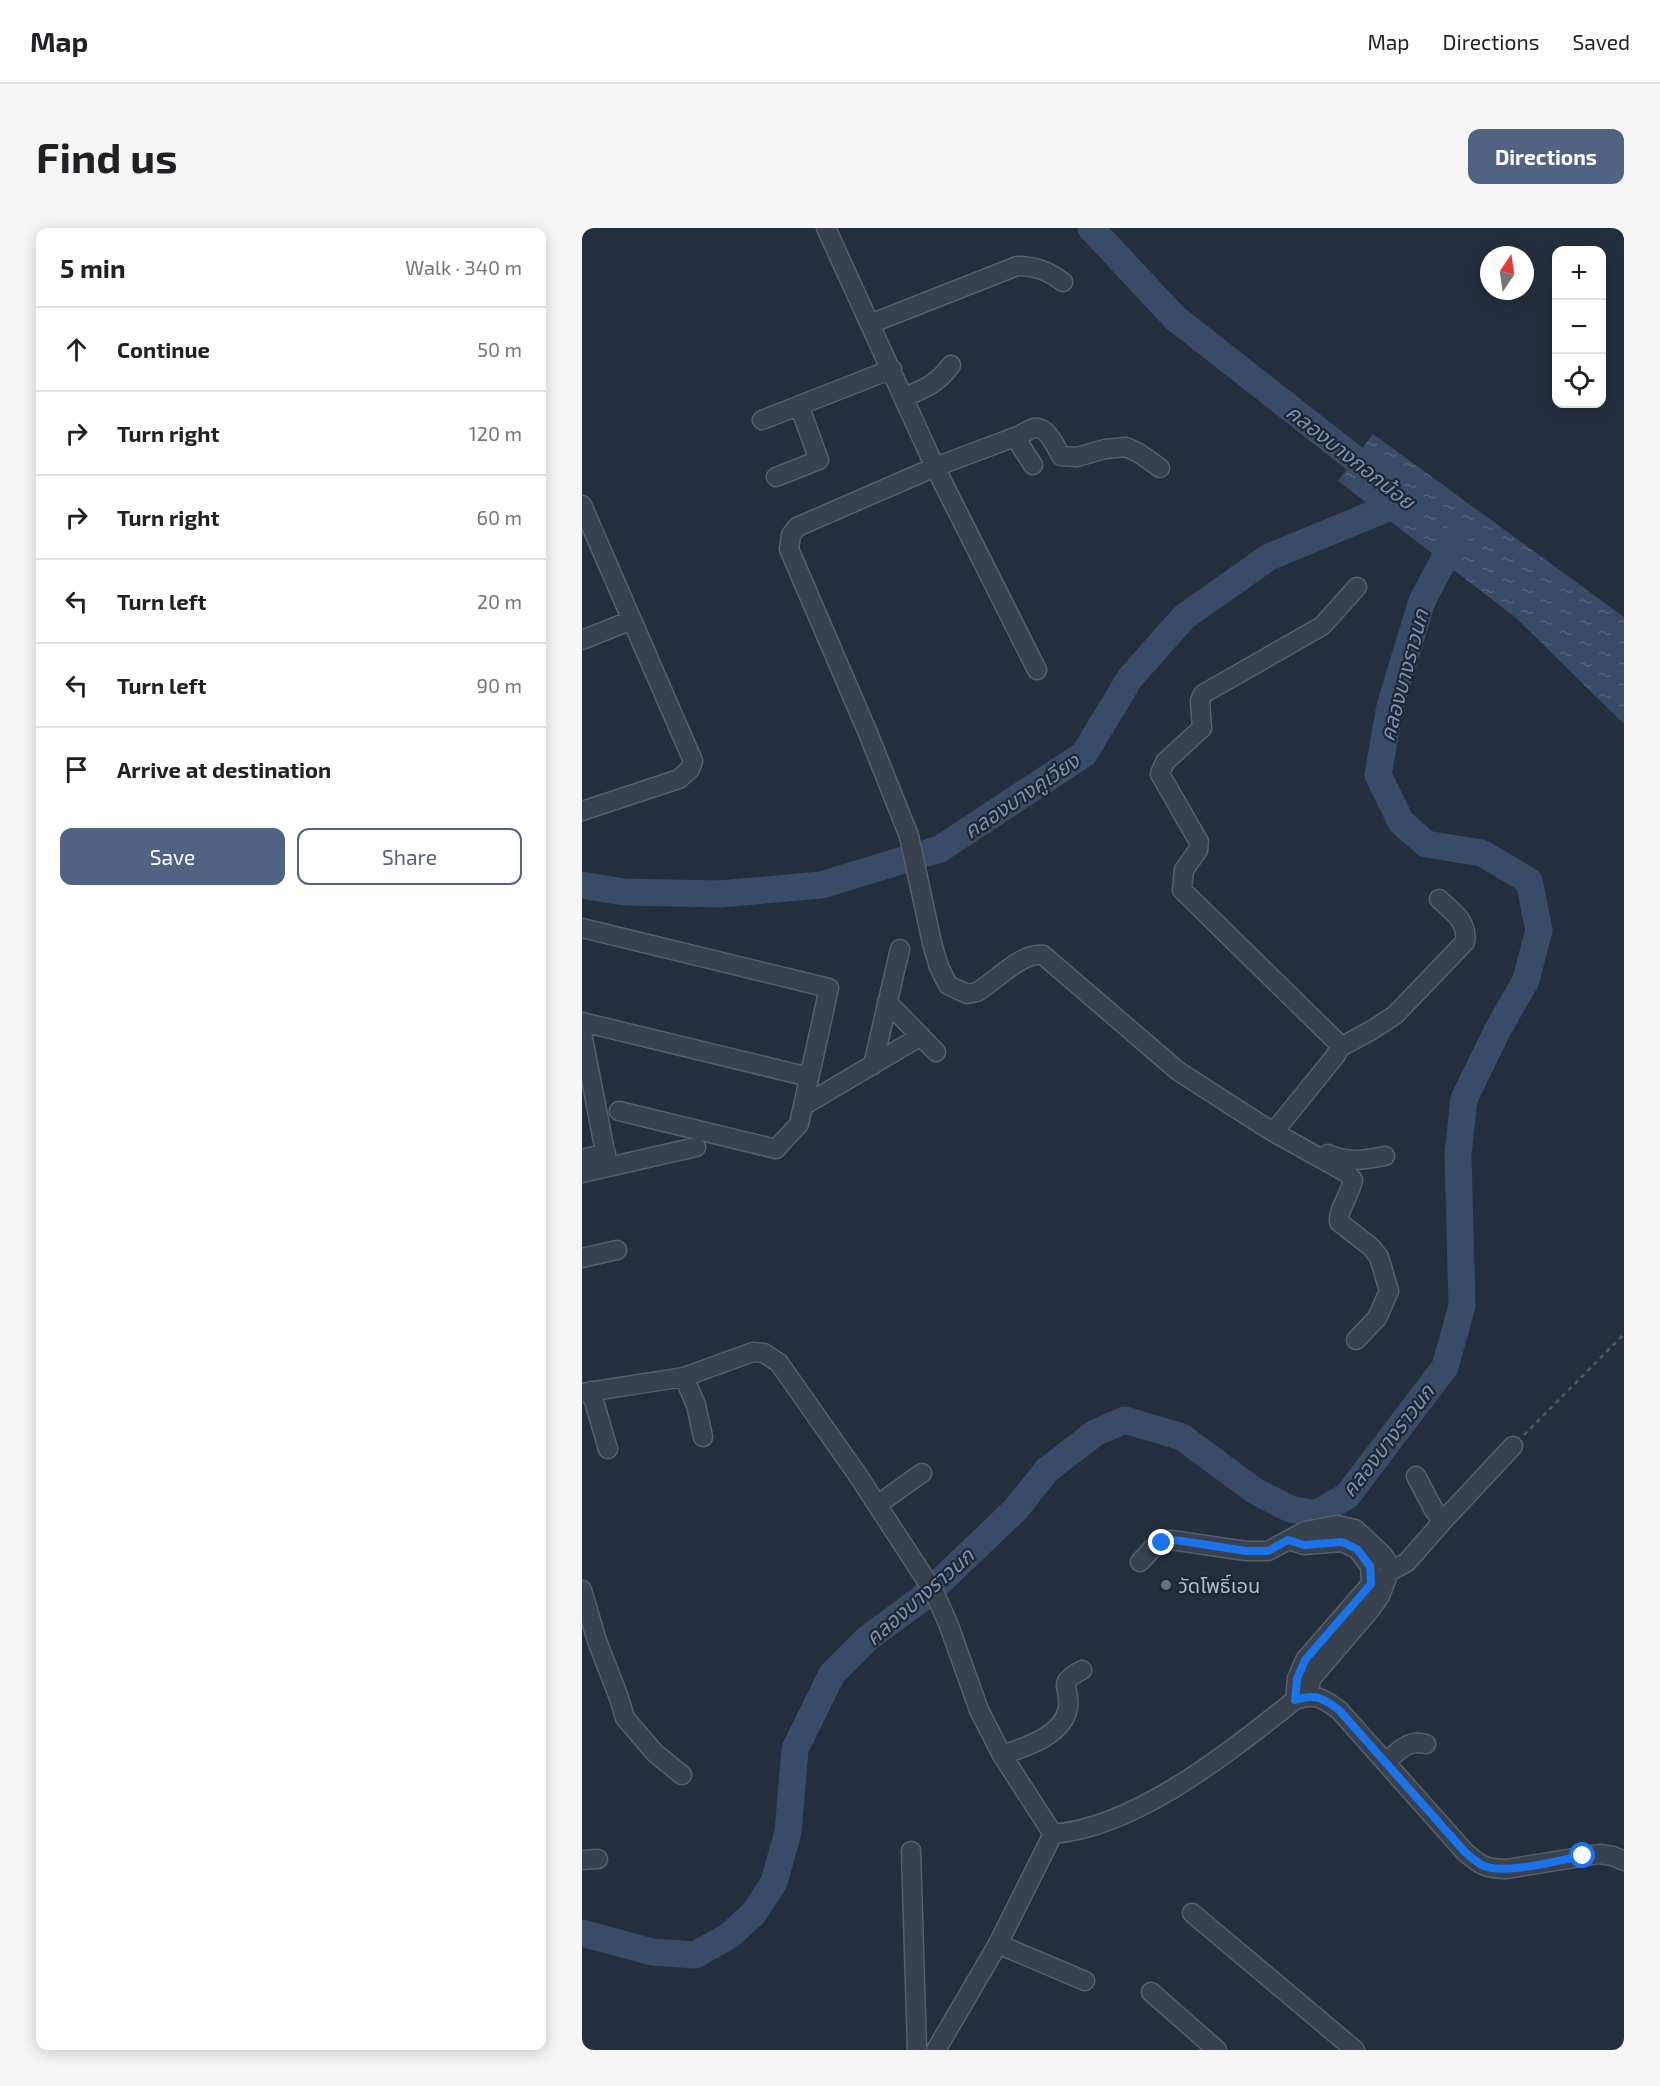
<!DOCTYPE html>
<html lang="en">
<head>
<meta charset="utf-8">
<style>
  :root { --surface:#fff; --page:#f6f6f6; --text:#202124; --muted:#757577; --line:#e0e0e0; --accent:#506383 }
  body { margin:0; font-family:"Exo 2","Noto Sans Thai",sans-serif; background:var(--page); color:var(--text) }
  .controls { position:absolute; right:18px; top:18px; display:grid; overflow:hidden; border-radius:12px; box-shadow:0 3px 15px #0003 }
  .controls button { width:54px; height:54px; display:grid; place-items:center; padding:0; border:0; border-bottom:2px solid var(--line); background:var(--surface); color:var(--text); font:30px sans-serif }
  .compass { position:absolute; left:898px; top:18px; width:54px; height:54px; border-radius:50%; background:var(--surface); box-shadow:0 3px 15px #0003; rotate:13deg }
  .stop { position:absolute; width:18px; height:18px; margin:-14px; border:4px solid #1a73e8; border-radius:50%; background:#fff }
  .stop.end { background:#1a73e8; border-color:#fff; box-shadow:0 2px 6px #0008 }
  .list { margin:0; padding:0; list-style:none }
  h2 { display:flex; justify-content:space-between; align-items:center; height:78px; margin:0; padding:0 24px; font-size:26px }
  h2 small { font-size:20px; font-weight:400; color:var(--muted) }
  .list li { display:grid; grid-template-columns:39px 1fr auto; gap:18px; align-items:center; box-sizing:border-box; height:84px; padding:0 24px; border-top:2px solid var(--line) }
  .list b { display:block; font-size:22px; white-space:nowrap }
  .list em { font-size:20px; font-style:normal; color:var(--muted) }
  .actions { display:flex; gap:12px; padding:18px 24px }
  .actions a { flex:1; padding:14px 0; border:2px solid var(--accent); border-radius:12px; text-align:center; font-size:21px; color:var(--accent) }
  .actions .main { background:var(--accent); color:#fff }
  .icon { flex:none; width:33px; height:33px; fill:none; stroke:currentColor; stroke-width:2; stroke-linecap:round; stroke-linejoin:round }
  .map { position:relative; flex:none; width:1042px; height:1822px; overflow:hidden; border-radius:12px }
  header { display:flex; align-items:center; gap:36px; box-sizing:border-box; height:84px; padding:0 30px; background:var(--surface); border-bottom:2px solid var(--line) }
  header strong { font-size:28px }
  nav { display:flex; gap:33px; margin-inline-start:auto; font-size:21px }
  .intro { display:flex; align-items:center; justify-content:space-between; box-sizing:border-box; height:144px; padding:0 36px }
  h1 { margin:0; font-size:42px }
  .button { padding:15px 27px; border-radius:12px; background:var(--accent); color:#fff; font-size:21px; font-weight:700 }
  main { display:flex; gap:36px; padding:0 36px }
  aside { flex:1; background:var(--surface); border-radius:12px; box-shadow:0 3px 15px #0003 }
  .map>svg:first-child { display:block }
</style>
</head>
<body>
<header>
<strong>Map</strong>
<nav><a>Map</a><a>Directions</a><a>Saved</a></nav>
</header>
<div class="intro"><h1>Find us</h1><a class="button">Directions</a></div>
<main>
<aside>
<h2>5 min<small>Walk · 340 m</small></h2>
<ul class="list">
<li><svg class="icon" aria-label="ahead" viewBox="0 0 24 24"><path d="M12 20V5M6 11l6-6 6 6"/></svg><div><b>Continue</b></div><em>50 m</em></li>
<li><svg class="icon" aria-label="right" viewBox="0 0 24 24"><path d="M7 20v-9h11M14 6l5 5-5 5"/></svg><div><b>Turn right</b></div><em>120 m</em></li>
<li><svg class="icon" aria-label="right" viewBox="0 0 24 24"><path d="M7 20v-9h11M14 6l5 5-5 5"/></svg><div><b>Turn right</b></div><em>60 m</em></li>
<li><svg class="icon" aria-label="left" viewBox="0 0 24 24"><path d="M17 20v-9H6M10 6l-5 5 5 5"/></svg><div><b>Turn left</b></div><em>20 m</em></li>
<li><svg class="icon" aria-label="left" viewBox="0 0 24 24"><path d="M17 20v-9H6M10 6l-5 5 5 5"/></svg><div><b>Turn left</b></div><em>90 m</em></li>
<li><svg class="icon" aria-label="arrive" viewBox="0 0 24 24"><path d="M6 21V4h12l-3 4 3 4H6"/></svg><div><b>Arrive at destination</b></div></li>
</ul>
<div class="actions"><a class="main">Save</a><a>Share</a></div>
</aside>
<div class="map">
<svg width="1042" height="1822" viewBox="0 0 1042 1822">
  <defs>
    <pattern id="water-ripples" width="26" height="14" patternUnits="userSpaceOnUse" patternTransform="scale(1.5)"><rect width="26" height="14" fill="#394c67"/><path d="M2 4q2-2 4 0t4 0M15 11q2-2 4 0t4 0" fill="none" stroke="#53647b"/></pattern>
  </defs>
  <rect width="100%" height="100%" fill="#242f3e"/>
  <path fill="url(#water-ripples)" d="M791,206L1042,389V496L933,389L756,253Z"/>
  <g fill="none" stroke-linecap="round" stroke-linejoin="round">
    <path stroke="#394c67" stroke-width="27" d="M509,0L593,90L801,253
      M0,657L42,664L138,666L239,657L358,621L502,526L548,450L602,389L687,329L825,272
      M0,1705L70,1724L113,1727L147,1708L172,1685L192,1654L206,1604L213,1521L250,1446L286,1410L339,1371L365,1347L434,1281L465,1242L513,1205L543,1192L600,1209L673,1263L708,1281L734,1286L765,1268L863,1139L880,1078L876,926L882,871L915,803L944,752L957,702L947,653L900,625L844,616L819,594L796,547L808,478L840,373L873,311"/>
    <defs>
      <path id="minor" d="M244,0L353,239L215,299L209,307L207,321L286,505L327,608L350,715L357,739L366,757L385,766L395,764C414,753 439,724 461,727L596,843L686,901L695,900L754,827L757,820L755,814L600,662L602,642L616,622L617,614L578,546L583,534L620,500L618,473L621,466L740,398L775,359
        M288,96L435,38C454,38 466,43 481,54
        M323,169C344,160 355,156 369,137
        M180,192L310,141
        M433,209C439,207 446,202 452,200C465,198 474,219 479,228L495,229L523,221L544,219L557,225L578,240
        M451,237L433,209L353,239L455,442
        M194,249L237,232L217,177
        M0,277L111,533L108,541L97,551L0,583
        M0,412L50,392
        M0,700L247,760L217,896L194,921L37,883
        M305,774L354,824
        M0,794L227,849
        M0,805L26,939
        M757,820L790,802L813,787L883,714C886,693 871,684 857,671
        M291,837L318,721
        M221,878L339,808
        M686,901L765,945L771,952C768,967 756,981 757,994L789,1019L797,1029L807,1063L795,1090L774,1112
        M746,926C765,935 782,932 803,928
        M0,931L24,925
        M0,945L114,919
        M0,1030L35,1022
        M102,1149L114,1177L121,1209
        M9,1163L26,1221
        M0,1165L102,1149L171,1124L182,1125L197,1135L275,1246L352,1364L366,1395L397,1482L420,1527L471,1606
        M295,1277L340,1245
        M861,1293L931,1218
        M706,1312L722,1317L760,1314L775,1321L788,1338L789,1356L723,1432L715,1451L713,1472
        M558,1334L571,1320L589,1312L664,1323H686L723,1303L755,1297L773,1301L801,1327L806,1335L807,1344L798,1368L788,1382L729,1451L726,1467
        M807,1344L825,1334L861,1293L852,1282L834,1248
        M0,1362L15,1413L36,1467L43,1490L73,1525L100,1547
        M420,1527C443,1519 481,1508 486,1480C489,1458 473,1456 500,1442
        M804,1534C817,1523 826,1511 844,1516
        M471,1606C556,1599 648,1523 713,1472C733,1465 741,1470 757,1482L883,1624C898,1637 904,1641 925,1641L1017,1626L1031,1628L1042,1633
        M329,1623L335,1822
        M0,1632L16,1631
        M610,1685L773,1822
        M416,1716L503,1753
        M569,1764L635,1822
        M354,1822L416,1716L471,1606"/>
    </defs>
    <use href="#minor" stroke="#565f6c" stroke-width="21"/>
    <path stroke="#44595c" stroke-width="3" stroke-dasharray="4.5 4.5" stroke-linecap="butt" d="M942,1207L1042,1106"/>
    <use href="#minor" stroke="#38414e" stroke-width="18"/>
  </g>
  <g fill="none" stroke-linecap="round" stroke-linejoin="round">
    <path stroke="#1a73e8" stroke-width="8" d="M580,1315L589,1312L600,1313L664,1323H686L706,1312L722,1317L760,1314L775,1321L788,1338L789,1356L723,1432L715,1451L713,1472C733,1465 741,1470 757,1482L883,1624C889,1629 895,1635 902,1638C924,1647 976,1632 1001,1628"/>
  </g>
  <circle fill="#6b7280" stroke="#1d2633" stroke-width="2" cx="584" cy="1357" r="6"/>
  <g text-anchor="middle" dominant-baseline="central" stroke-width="4.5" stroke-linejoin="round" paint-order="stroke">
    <g font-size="20" fill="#b4bcc9" stroke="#1d2633" text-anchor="start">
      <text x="596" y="1357">วัดโพธิ์เอน</text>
    </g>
    <g font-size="21" font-style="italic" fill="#7c92b1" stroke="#1d2633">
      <text transform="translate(769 228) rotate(38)">คลองบางกอกน้อย</text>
      <text transform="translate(821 447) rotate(-75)">คลองบางราวนก</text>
      <text transform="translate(439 567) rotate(-34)">คลองบางคูเวียง</text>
      <text transform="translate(805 1212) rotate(-52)">คลองบางราวนก</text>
      <text transform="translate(337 1368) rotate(-41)">คลองบางราวนก</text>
    </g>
  </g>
</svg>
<div class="controls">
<button>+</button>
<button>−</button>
<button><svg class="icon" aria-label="locate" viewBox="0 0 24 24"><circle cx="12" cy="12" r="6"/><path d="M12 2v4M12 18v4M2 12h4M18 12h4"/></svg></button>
</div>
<svg class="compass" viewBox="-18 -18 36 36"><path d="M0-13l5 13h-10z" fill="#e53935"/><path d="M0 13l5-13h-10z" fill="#757577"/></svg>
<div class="stop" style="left:1001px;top:1628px"></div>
<div class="stop end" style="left:580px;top:1315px"></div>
</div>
</main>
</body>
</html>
